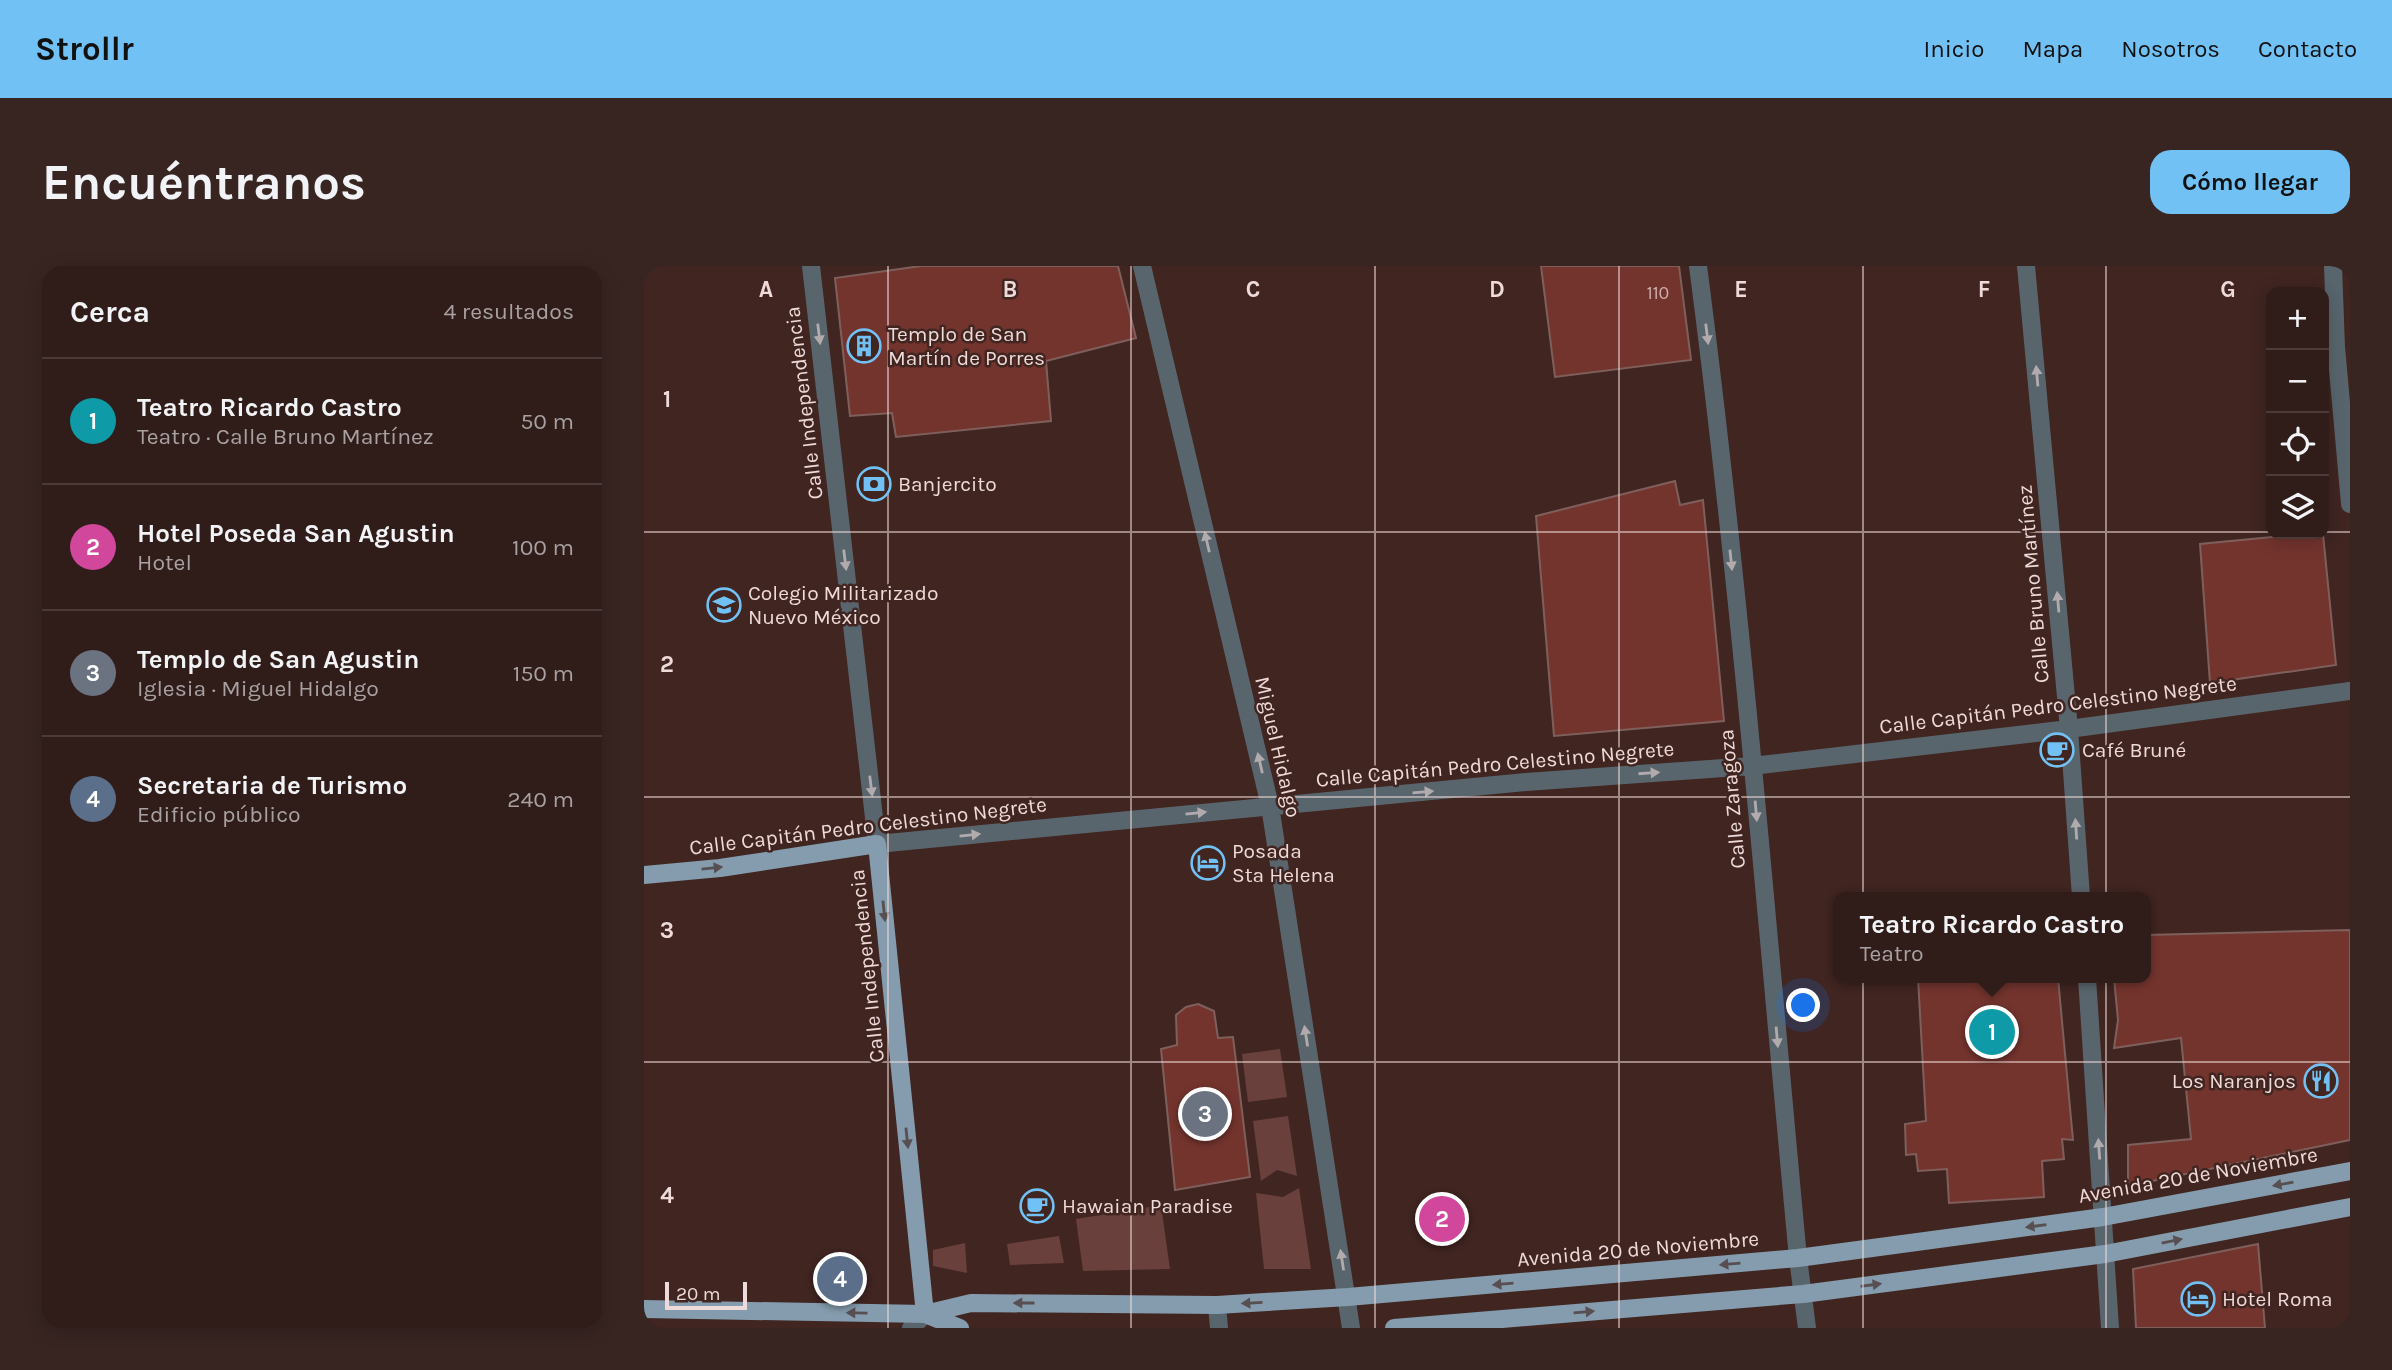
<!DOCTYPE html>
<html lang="es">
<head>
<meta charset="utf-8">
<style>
  :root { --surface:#301c19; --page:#382522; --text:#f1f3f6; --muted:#a8a1a2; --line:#4b3a38; --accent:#71c1f5 }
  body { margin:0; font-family:Karla,sans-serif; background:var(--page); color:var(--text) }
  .controls { position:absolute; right:21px; top:21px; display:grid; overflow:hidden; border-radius:14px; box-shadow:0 4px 18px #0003 }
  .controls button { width:63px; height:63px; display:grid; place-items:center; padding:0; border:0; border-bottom:2px solid var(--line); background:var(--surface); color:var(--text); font:35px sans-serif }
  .scale { position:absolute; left:21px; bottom:18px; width:82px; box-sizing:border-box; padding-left:7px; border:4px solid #eedad8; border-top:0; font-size:19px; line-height:24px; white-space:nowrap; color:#eedad8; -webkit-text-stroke:5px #402521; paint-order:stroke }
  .you { position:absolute; left:1160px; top:740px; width:24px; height:24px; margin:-18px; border:5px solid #fff; border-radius:50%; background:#1a73e8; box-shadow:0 0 0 10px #1a73e833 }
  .badge { display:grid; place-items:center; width:46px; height:46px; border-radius:50%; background:var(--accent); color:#fff; font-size:23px; font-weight:700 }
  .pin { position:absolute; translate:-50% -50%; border:4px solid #fff; box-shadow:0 2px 7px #0006 }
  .popup { position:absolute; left:1189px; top:626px; width:318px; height:91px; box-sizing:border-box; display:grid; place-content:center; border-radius:14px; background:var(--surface); filter:drop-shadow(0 2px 5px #0005); font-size:23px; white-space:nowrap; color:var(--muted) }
  .popup b { font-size:26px; color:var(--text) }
  .popup::after { content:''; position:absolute; left:50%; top:100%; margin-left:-14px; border:14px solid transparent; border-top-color:var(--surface) }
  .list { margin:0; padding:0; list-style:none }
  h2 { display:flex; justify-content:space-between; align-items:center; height:91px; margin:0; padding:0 28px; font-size:30px }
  h2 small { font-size:23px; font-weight:400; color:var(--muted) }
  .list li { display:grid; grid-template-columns:46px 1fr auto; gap:21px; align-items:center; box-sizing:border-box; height:126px; padding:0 28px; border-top:2px solid var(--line) }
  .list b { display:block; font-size:26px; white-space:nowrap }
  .list p { margin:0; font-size:23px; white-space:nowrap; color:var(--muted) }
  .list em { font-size:23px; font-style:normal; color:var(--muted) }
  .icon { flex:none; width:38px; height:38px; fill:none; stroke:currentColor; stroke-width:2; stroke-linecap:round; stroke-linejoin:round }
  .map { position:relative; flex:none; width:1706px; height:1062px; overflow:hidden; border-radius:21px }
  header { display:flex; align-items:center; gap:42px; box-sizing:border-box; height:98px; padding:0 35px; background:var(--accent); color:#111 }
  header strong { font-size:33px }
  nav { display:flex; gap:38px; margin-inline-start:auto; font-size:24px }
  .intro { display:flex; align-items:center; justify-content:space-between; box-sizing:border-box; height:168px; padding:0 42px }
  h1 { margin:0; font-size:49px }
  .button { padding:18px 32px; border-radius:21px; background:var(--accent); color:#111; font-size:24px; font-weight:700 }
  main { display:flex; gap:42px; padding:0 42px }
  aside { flex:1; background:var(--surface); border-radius:21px; box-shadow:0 4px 18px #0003 }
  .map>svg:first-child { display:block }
</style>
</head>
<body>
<header>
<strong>Strollr</strong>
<nav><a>Inicio</a><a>Mapa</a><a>Nosotros</a><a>Contacto</a></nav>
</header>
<div class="intro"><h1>Encuéntranos</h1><a class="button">Cómo llegar</a></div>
<main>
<aside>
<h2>Cerca<small>4 resultados</small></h2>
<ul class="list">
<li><span class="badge" style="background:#0f9aa8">1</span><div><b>Teatro Ricardo Castro</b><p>Teatro · Calle Bruno Martínez</p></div><em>50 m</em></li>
<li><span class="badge" style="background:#d1479c">2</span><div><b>Hotel Poseda San Agustin</b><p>Hotel</p></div><em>100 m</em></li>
<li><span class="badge" style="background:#6b7280">3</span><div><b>Templo de San Agustin</b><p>Iglesia · Miguel Hidalgo</p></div><em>150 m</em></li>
<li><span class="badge" style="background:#5c6f8a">4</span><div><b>Secretaria de Turismo</b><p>Edificio público</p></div><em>240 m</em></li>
</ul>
</aside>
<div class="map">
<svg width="1706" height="1062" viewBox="0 0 1706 1062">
  <rect width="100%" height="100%" fill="#402521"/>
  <path fill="#69403b" d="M636,783L643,831L604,836L598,788Z
    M644,850L653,910L633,904L617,915L609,855Z
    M655,922L667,1003H620L612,927L639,931Z
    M517,939L526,1003L439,1005L432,953Z
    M415,970L420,997L366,999L363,978Z
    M321,977L323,1007L289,1000V984Z"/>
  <path fill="#74342e" stroke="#7f5f5b" stroke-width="2" d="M277,0H474L492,72L402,95L407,155L252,171L248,147L206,150L191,12Z
    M897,0H1035L1047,94L911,111Z
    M1031,215L1036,239L1059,234L1080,455L910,470L892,250Z
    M1659,268H1679L1692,399L1566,417L1556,278Z
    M1706,664V874L1484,920V879L1547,873L1537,772L1470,782L1474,754L1470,712H1502V669Z
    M1274,712H1414L1429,874L1418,873L1420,893L1398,895L1400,931L1305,937L1303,903L1274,905L1272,888L1262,889L1261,858L1282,855Z
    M554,738L570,745L574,772L589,771L606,911L531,924L517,783L533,779L532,749L542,741Z
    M1614,978L1621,1062H1492L1489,1003Z"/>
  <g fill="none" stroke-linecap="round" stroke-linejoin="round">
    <path stroke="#59656d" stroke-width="18" d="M167,0L233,578L882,516L1108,500L1425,463L1706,425
      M498,0L626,540L707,1062
      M1054,0C1097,330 1123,661 1154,992L1163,1062
      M1382,0L1425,463L1437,631
      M1689,0L1692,81L1706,238
      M1443,712L1466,1062
      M573,1039L575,1062
      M267,1062L281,1048"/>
    <path stroke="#849cad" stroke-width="18" d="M0,609L76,602L233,578L281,1048
      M0,1043L281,1048L327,1037L573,1039L704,1031L1154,992L1459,951L1706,905
      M281,1048L316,1062
      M750,1062L1159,1028L1461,988L1706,941"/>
  </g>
  <defs><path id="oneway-solid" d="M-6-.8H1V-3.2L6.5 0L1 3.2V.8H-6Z" transform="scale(1.75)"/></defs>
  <g fill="#b2abad">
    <use href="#oneway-solid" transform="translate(175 68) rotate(83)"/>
    <use href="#oneway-solid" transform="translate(1063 68) rotate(83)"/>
    <use href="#oneway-solid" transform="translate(1393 110) rotate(-95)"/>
    <use href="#oneway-solid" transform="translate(563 276) rotate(-103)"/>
    <use href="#oneway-solid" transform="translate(201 294) rotate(83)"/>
    <use href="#oneway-solid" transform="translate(1087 294) rotate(84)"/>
    <use href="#oneway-solid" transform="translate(1414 336) rotate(-95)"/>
    <use href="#oneway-solid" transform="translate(616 497) rotate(-103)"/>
    <use href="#oneway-solid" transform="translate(1005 507) rotate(-4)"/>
    <use href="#oneway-solid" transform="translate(227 520) rotate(83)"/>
    <use href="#oneway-solid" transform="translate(779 526) rotate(-5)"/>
    <use href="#oneway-solid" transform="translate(1112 545) rotate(85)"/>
    <use href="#oneway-solid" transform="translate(552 547) rotate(-6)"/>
    <use href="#oneway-solid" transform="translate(1432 563) rotate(-94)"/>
    <use href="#oneway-solid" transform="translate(326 569) rotate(-6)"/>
    <use href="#oneway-solid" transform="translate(662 770) rotate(-99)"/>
    <use href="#oneway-solid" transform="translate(1133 771) rotate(85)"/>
    <use href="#oneway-solid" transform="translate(1455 883) rotate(-94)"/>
    <use href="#oneway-solid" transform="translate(698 994) rotate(-99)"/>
  </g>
  <g fill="#584f52">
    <use href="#oneway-solid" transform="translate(68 602) rotate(-6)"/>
    <use href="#oneway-solid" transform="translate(240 645) rotate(84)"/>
    <use href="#oneway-solid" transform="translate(263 872) rotate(84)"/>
    <use href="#oneway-solid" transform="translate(1639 918) rotate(170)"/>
    <use href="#oneway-solid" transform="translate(1392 960) rotate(172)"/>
    <use href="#oneway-solid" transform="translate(1528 975) rotate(-11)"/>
    <use href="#oneway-solid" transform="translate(1086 998) rotate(175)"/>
    <use href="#oneway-solid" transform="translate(859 1018) rotate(175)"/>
    <use href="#oneway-solid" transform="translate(1227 1019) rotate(-8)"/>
    <use href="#oneway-solid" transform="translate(380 1037) rotate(-180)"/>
    <use href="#oneway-solid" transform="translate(608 1037) rotate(177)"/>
    <use href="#oneway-solid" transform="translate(940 1046) rotate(-5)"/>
    <use href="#oneway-solid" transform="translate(213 1047) rotate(-179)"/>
  </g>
  <path fill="none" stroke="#eedad8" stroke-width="2" stroke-opacity="0.55" d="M244,0V1062M487,0V1062M731,0V1062M975,0V1062M1219,0V1062M1462,0V1062M0,266H1627M1680,266H1706M0,531H1706M0,796H1706"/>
  <defs>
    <symbol id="building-ring" viewBox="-11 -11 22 22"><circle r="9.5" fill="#402521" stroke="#71c1f5" stroke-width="1.5"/><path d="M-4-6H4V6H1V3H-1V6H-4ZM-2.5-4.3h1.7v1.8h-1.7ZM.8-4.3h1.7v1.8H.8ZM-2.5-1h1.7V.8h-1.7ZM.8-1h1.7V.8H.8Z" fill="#71c1f5"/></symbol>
    <symbol id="bank-ring" viewBox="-11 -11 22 22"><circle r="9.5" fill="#402521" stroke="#71c1f5" stroke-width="1.5"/><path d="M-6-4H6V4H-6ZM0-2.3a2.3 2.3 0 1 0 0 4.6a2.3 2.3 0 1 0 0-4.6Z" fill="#71c1f5"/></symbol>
    <symbol id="school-ring" viewBox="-11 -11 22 22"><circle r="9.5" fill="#402521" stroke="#71c1f5" stroke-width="1.5"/><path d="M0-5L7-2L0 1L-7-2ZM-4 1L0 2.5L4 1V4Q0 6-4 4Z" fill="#71c1f5"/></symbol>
    <symbol id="cafe-ring" viewBox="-11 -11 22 22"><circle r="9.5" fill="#402521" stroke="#71c1f5" stroke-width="1.5"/><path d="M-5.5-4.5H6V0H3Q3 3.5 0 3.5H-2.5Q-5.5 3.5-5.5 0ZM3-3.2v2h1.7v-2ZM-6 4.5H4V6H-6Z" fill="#71c1f5"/></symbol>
    <symbol id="hotel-ring" viewBox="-11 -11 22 22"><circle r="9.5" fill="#402521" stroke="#71c1f5" stroke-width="1.5"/><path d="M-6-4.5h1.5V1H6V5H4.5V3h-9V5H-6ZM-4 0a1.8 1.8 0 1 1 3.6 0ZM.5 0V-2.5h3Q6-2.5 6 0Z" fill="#71c1f5"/></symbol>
    <symbol id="restaurant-ring" viewBox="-11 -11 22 22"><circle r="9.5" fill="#402521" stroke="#71c1f5" stroke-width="1.5"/><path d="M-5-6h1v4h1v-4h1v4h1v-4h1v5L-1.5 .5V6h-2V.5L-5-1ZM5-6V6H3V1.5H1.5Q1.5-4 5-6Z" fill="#71c1f5"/></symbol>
  </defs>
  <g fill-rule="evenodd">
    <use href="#building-ring" x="201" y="61" width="38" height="38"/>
    <use href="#bank-ring" x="211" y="199" width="38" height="38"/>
    <use href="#school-ring" x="61" y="320" width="38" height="38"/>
    <use href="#cafe-ring" x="1394" y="465" width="38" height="38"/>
    <use href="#hotel-ring" x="545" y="578" width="38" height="38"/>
    <use href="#restaurant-ring" x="1658" y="796" width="38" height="38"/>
    <use href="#cafe-ring" x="374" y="921" width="38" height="38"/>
    <use href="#hotel-ring" x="1535" y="1014" width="38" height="38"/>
  </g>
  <g text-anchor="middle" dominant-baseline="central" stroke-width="5" stroke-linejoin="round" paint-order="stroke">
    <g font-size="18" fill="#d0b0ae">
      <text x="1014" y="27">110</text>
    </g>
    <g font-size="21" fill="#eedad8" stroke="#402521" text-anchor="start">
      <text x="244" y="68">Templo de San<tspan x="244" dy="24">Martín de Porres</tspan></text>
      <text x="254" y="218">Banjercito</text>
      <text x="104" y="327">Colegio Militarizado<tspan x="104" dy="24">Nuevo México</tspan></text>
      <text x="1438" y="484">Café Bruné</text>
      <text x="588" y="585">Posada<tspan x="588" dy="24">Sta Helena</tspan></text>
      <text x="1652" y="815" text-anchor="end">Los Naranjos</text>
      <text x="418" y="940">Hawaian Paradise</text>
      <text x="1578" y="1033">Hotel Roma</text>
    </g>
    <g font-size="21" fill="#eedad8" stroke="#402521">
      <text transform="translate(160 137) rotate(-97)">Calle Independencia</text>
      <text transform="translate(1389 318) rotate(-95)">Calle Bruno Martínez</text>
      <text transform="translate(1414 439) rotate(-7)">Calle Capitán Pedro Celestino Negrete</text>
      <text transform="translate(634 481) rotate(77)">Miguel Hidalgo</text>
      <text transform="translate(851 498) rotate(-5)">Calle Capitán Pedro Celestino Negrete</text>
      <text transform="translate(1088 533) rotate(-95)">Calle Zaragoza</text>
      <text transform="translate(224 560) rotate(-7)">Calle Capitán Pedro Celestino Negrete</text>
      <text transform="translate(223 700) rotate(-96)">Calle Independencia</text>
      <text transform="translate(1554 909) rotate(-10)">Avenida 20 de Noviembre</text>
      <text transform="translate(994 983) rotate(-5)">Avenida 20 de Noviembre</text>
    </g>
  </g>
  <g font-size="23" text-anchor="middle" font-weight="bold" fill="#eedad8" stroke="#402521" stroke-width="5" stroke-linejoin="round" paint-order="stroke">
    <text x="122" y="31">A</text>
    <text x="366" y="31">B</text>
    <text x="609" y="31">C</text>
    <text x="853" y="31">D</text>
    <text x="1097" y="31">E</text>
    <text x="1340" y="31">F</text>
    <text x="1584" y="31">G</text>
    <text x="23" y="141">1</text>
    <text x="23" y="406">2</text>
    <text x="23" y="672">3</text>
    <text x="23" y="937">4</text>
  </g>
</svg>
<div class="controls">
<button>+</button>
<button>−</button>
<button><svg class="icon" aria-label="locate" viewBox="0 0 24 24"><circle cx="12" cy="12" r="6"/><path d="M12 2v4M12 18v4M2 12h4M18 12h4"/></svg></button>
<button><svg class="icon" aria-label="layers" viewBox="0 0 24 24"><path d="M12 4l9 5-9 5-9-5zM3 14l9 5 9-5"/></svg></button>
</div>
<div class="scale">20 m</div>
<div class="you"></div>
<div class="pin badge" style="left:1348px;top:766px;background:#0f9aa8">1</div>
<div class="popup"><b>Teatro Ricardo Castro</b>Teatro</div>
<div class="pin badge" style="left:798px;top:953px;background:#d1479c">2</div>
<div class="pin badge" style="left:561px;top:848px;background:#6b7280">3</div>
<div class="pin badge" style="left:196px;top:1013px;background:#5c6f8a">4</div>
</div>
</main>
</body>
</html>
